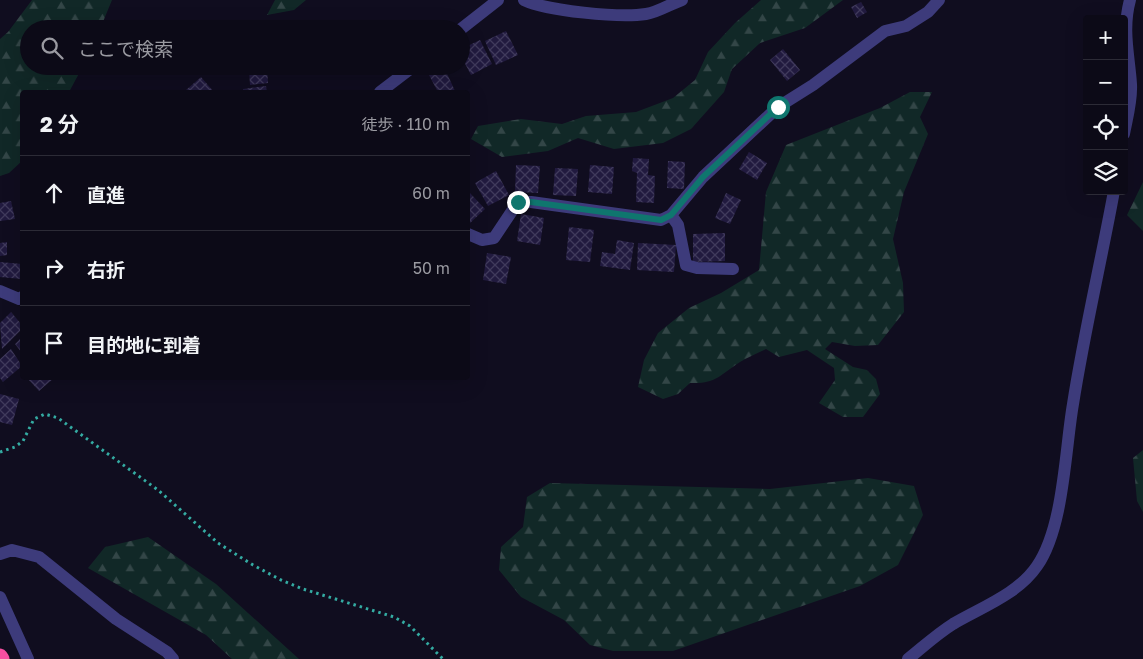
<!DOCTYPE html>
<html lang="ja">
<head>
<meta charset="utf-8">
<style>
  :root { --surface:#0c0a17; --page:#1a1824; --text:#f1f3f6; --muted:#9a9aa1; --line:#2c2b36 }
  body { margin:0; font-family:"Golos Text","Noto Sans JP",sans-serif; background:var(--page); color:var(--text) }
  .controls { position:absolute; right:15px; top:15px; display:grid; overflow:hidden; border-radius:5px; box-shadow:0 5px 20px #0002 }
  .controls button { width:45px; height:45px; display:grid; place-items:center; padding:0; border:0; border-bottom:1px solid var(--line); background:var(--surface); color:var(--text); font:25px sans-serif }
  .stop { position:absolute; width:15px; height:15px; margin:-11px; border:4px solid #0f766e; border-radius:50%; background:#fff }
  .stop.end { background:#0f766e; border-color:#fff; box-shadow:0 1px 5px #0008 }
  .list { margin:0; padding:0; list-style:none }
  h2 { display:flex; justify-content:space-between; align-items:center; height:65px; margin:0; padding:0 20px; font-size:21px }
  h2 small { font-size:16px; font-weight:400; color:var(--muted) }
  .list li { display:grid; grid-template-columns:32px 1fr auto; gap:15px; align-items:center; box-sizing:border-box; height:75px; padding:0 20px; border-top:1px solid var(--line) }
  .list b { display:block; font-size:19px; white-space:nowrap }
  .list em { font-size:16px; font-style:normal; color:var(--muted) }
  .icon { flex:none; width:28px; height:28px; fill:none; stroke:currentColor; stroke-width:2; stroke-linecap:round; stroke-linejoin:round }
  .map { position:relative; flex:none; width:1143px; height:659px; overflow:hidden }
  .search { position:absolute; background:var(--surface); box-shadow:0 5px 20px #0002; left:20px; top:20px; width:450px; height:55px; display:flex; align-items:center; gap:12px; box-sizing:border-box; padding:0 18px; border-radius:28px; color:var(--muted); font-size:19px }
  .panel { position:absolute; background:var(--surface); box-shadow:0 5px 20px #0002; left:20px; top:90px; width:450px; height:290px; border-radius:5px }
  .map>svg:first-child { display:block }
</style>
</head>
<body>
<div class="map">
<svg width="1143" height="659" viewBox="0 0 1143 659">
  <defs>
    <pattern id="forest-firs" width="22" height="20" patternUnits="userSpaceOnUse" patternTransform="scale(1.25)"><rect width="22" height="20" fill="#112827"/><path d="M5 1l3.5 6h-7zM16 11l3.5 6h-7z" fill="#334647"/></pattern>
    <pattern id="building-cross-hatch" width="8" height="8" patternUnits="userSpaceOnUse" patternTransform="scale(1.25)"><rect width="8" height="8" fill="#211a3f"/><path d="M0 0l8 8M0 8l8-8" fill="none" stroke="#403a5c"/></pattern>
  </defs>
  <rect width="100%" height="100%" fill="#100d1f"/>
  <path fill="url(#forest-firs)" d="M32,0H112L100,29H29V66H83L69,92H22V161L9,173L0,176V39L8,32Z
    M275,0H306L294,10L267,15Z
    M761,0H843L805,28L760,43L732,69L724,92L691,129L663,143L614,149L578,138L548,151L502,157L471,139L478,126L521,119L562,124L586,116L636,112L673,98L695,80L708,52L735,23Z
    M910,92H932L920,117L928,134L904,192L893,239L903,283L904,312L878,345L855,346L832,342L825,349L853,367L867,370L876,379L880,394L863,417H843L819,403L835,380L834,368L807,350L779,357L766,349C758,353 748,357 740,362C720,375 716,384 690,383L678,394L663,399L638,387L644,360L658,333L689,308L721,293L759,270L766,192L786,145L880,108Z
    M1143,182V231L1127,215Z
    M1143,450V512L1137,501L1133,458Z
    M868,478L914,486L923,515L898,565L860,586L673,651H613L590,645L564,620L521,597L499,570L501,547L523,527L527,497L550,483L770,489Z
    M148,537L216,584L299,659H232L206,635L88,568L105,547Z"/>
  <path fill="url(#building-cross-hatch)" d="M861,2L867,12L857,18L851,7Z
    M506,31L518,55L496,65L485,41Z
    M480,40L492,64L471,75L461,56V49Z
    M783,49L800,70L787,81L770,60Z
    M267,67L268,83L250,85L249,69Z
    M444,67L455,91L452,92H438L429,75Z
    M201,77L214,92H188L186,90Z
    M266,86L267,92H243V89Z
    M749,152L767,163L757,180L739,169Z
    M633,158L649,159L648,175L655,176L654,203L636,202L637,173L632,171Z
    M668,161L685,162L684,189L667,188Z
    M516,165L540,166L538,193L515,192Z
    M590,165L614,167L612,194L588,192Z
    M555,168L578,169L576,196L553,195Z
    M496,171L509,195L488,206L475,183Z
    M470,193L485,209L469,224L468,222V195Z
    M726,193L741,200L730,224L715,218Z
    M11,201L15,219L0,221V203Z
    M521,214L544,218L540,245L517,241Z
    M569,227L594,230L590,262L566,260Z
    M725,233V261L693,262V234Z
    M617,240L634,243L630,270L600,266L602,252L615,254Z
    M7,242V255L0,256V243Z
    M638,243L676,245L674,272L637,270Z
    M487,253L511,257L506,284L483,280Z
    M0,262L22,264L21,279L0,277Z
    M11,312L22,325V329L2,349L0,323Z
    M22,337V353L15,344Z
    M11,349L22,366L3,382L0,378V359Z
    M27,378H54L39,391Z
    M0,394L19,399L12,425L0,422Z"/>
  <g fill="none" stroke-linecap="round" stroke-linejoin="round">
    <path stroke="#34aba2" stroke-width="3" stroke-dasharray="2.5 4" stroke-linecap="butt" d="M0,452L15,447L23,441L34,419L45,414L58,418L158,490L218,543L253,565L281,580L303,589L394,617L410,626L443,659"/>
    <path stroke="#3d3b7b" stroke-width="12" d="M524,0C547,11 620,18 646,14C659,12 670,4 682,0
      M461,29L498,0
      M380,92L414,66
      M1124,134C1127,118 1132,101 1131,84C1129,55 1122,29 1130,0
      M671,215L678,225L686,265L697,268L733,269
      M468,234L482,240L494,238L518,202H531L661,220L671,215L703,177L778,107L813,85L885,31L906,26L928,12L939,0
      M0,291L19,299L22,297
      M0,554L12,550L39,557L116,619L167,652L173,659
      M0,597L28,659
      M908,659C923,647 937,634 953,624C982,607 1018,594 1037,566C1064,527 1065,450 1073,404C1084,333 1101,262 1114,191"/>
    <path stroke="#f64fa1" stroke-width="15" d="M0,656L2,659"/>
  </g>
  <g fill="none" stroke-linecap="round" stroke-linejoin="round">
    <path stroke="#0f766e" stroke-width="6" d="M518,202H531L661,220L671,215L703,177L778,107"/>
  </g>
</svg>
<div class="controls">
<button>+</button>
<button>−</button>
<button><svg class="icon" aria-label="locate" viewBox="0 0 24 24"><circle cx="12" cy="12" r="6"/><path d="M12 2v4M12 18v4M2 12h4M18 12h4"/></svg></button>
<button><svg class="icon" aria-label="layers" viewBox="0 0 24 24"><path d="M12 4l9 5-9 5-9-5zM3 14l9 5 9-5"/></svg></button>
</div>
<div class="stop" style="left:778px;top:107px"></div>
<div class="stop end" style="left:518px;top:202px"></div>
<div class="search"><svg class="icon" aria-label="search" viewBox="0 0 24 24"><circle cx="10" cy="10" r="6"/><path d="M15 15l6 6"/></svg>ここで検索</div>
<section class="panel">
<h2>2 分<small>徒歩 · 110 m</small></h2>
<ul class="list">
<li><svg class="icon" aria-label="ahead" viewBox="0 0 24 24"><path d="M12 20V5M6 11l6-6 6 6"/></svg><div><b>直進</b></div><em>60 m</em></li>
<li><svg class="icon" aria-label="right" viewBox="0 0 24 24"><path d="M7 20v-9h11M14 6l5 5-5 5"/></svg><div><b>右折</b></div><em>50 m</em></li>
<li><svg class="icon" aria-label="arrive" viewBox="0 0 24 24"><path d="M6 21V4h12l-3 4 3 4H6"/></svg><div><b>目的地に到着</b></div></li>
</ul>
</section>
</div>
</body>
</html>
